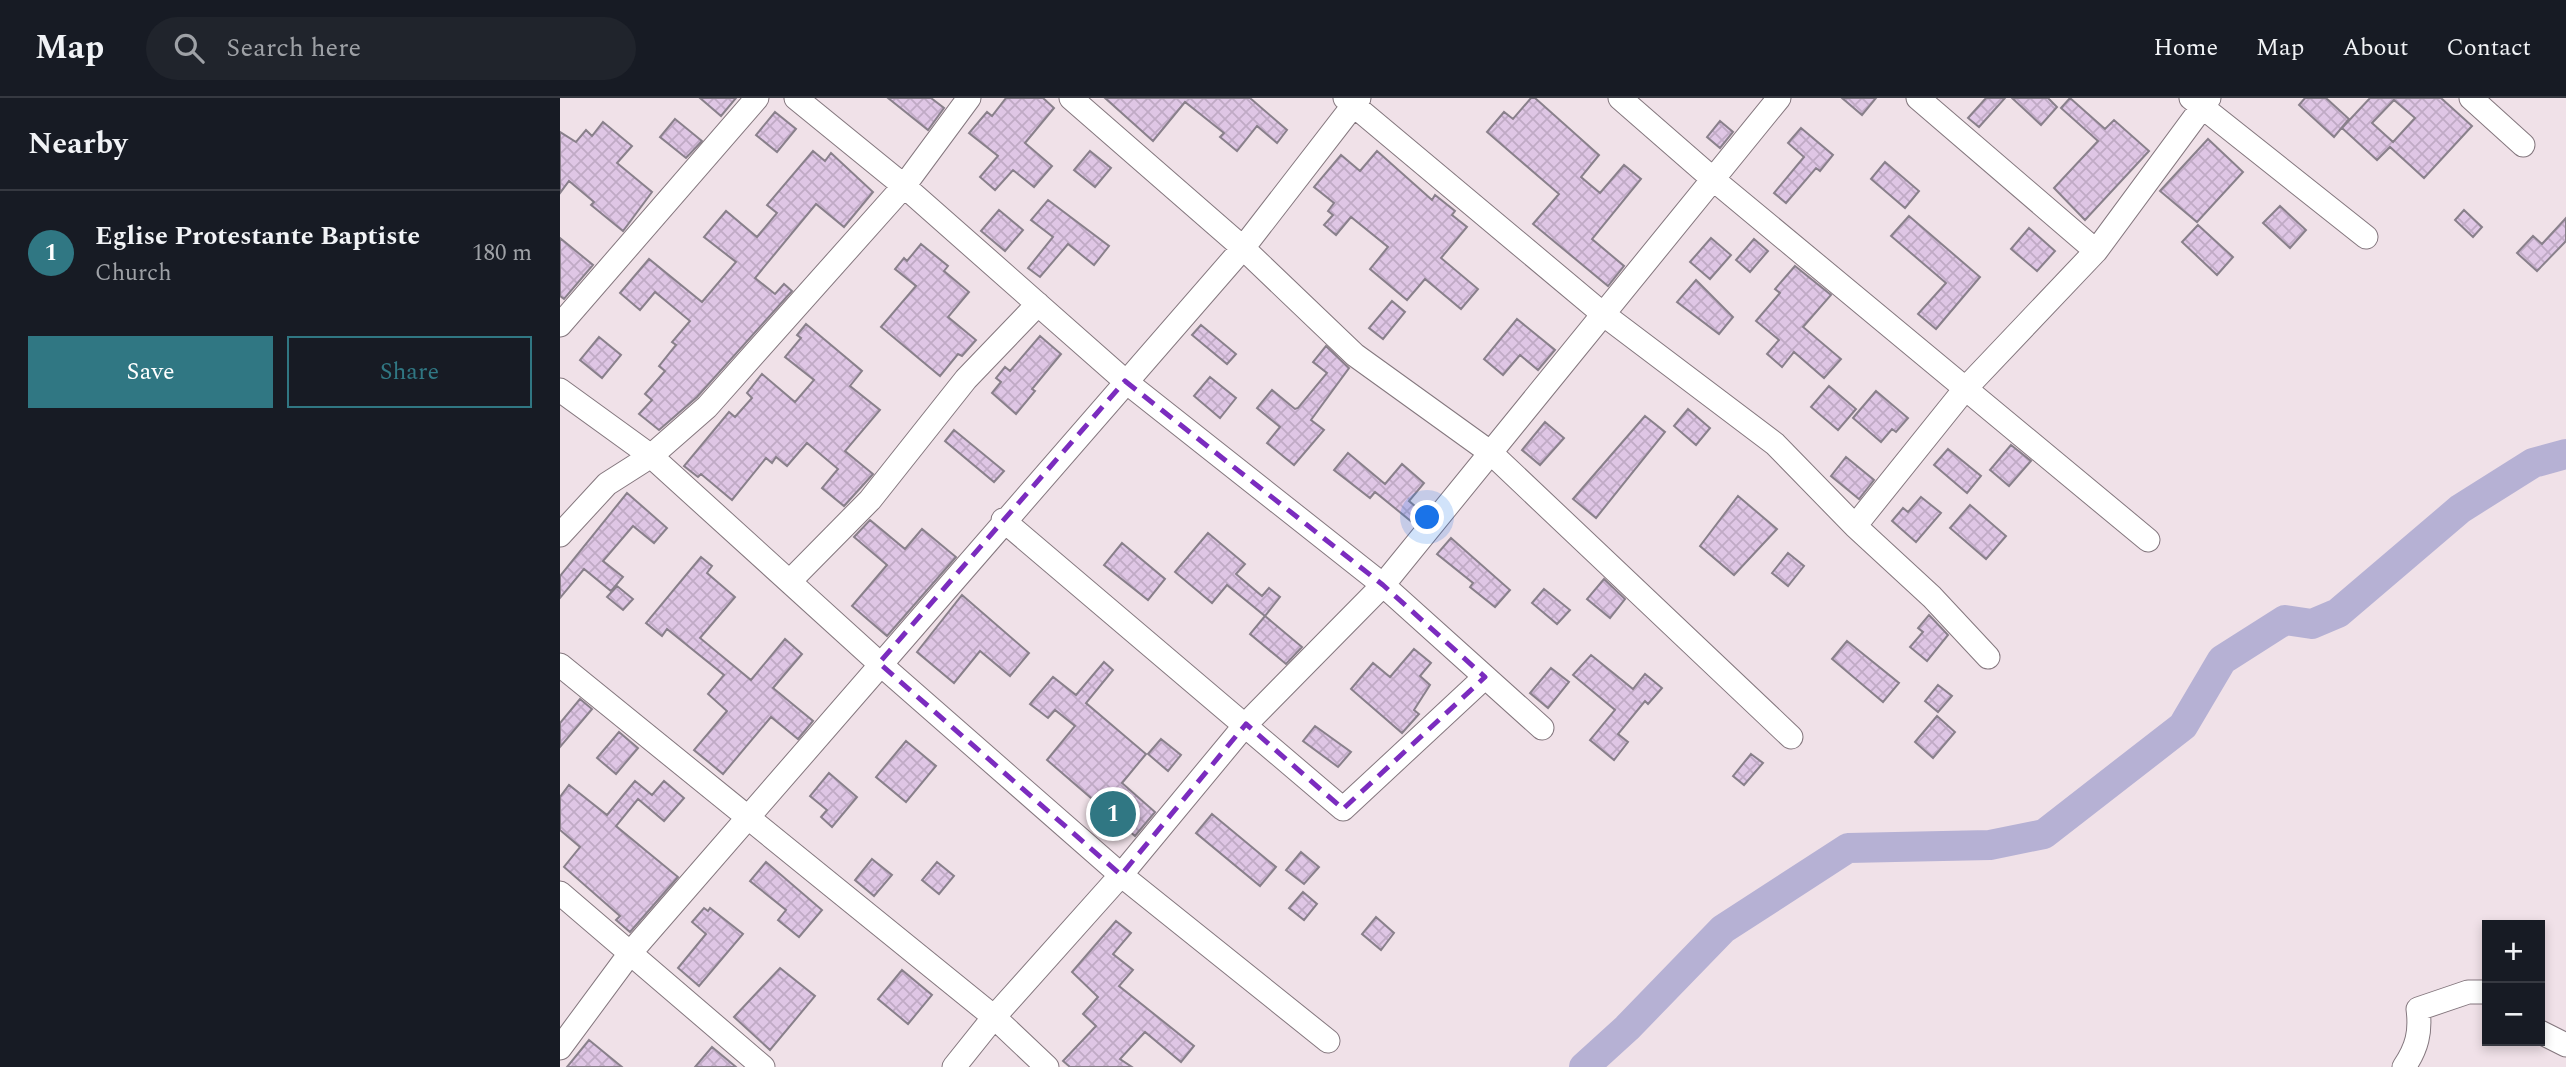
<!DOCTYPE html>
<html lang="en">
<head>
<meta charset="utf-8">
<style>
  :root { --surface:#171b24; --page:#20242c; --text:#f1f3f6; --muted:#9ea1a6; --line:#363941; --accent:#307783 }
  body { margin:0; font-family:Spectral,serif; background:var(--page); color:var(--text) }
  .controls { position:absolute; right:21px; bottom:21px; display:grid; overflow:hidden; border-radius:0px; box-shadow:0 4px 10px #0003 }
  .controls button { width:63px; height:63px; display:grid; place-items:center; padding:0; border:0; border-bottom:2px solid var(--line); background:var(--surface); color:var(--text); font:35px sans-serif }
  .you { position:absolute; left:868px; top:420px; width:24px; height:24px; margin:-18px; border:5px solid #fff; border-radius:50%; background:#1a73e8; box-shadow:0 0 0 10px #1a73e833 }
  .badge { display:grid; place-items:center; width:46px; height:46px; border-radius:50%; background:var(--accent); color:#fff; font-size:23px; font-weight:700 }
  .pin { position:absolute; translate:-50% -50%; border:4px solid #fff; box-shadow:0 2px 7px #0006 }
  .list { margin:0; padding:0; list-style:none }
  h2 { display:flex; justify-content:space-between; align-items:center; height:91px; margin:0; padding:0 28px; font-size:30px }
  h2 small { font-size:23px; font-weight:400; color:var(--muted) }
  .list li { display:grid; grid-template-columns:46px 1fr auto; gap:21px; align-items:center; box-sizing:border-box; height:126px; padding:0 28px; border-top:2px solid var(--line) }
  .list b { display:block; font-size:26px; white-space:nowrap }
  .list p { margin:0; font-size:23px; white-space:nowrap; color:var(--muted) }
  .list em { font-size:23px; font-style:normal; color:var(--muted) }
  .actions { display:flex; gap:14px; padding:21px 28px }
  .actions a { flex:1; padding:16px 0; border:2px solid var(--accent); border-radius:0px; text-align:center; font-size:24px; color:var(--accent) }
  .actions .main { background:var(--accent); color:#fff }
  .icon { flex:none; width:38px; height:38px; fill:none; stroke:currentColor; stroke-width:2; stroke-linecap:round; stroke-linejoin:round }
  .map { position:relative; flex:none; width:2006px; height:969px; overflow:hidden }
  header { display:flex; align-items:center; gap:42px; box-sizing:border-box; height:98px; padding:0 35px; background:var(--surface); border-bottom:2px solid var(--line) }
  header strong { font-size:33px }
  nav { display:flex; gap:38px; margin-inline-start:auto; font-size:24px }
  .search { width:490px; height:63px; background:var(--page); display:flex; align-items:center; gap:18px; box-sizing:border-box; padding:0 24px; border-radius:38px; color:var(--muted); font-size:26px }
  main { display:flex }
  aside { flex:1; background:var(--surface) }
  .map>svg:first-child { display:block }
</style>
</head>
<body>
<header>
<strong>Map</strong>
<div class="search"><svg class="icon" aria-label="search" viewBox="0 0 24 24"><circle cx="10" cy="10" r="6"/><path d="M15 15l6 6"/></svg>Search here</div>
<nav><a>Home</a><a>Map</a><a>About</a><a>Contact</a></nav>
</header>
<main>
<aside>
<h2>Nearby<small></small></h2>
<ul class="list">
<li><span class="badge">1</span><div><b>Eglise Protestante Baptiste</b><p>Church</p></div><em>180 m</em></li>
</ul>
<div class="actions"><a class="main">Save</a><a>Share</a></div>
</aside>
<div class="map">
<svg width="2006" height="969" viewBox="0 0 2006 969">
  <defs>
    <pattern id="building-cross-hatch" width="8" height="8" patternUnits="userSpaceOnUse" patternTransform="scale(1.75)"><rect width="8" height="8" fill="#dfc6e5"/><path d="M0 0l8 8M0 8l8-8" fill="none" stroke="#c0aac5"/></pattern>
  </defs>
  <rect width="100%" height="100%" fill="#f0e1e8"/>
  <g fill="none" stroke-linecap="round" stroke-linejoin="round">
    <path stroke="#b6b1d4" stroke-width="30" d="M1024,969L1067,930L1163,831L1288,750L1430,747L1484,736L1623,628L1662,562L1725,522L1752,526L1778,515L1900,411L1973,365L2006,356"/>
  </g>
  <path fill="url(#building-cross-hatch)" stroke="#89808b" stroke-width="2" fill-rule="evenodd" d="M140,0H176L161,18Z
    M328,0H371L384,10L368,32Z
    M446,0H483L494,10L465,45L492,68L474,89L453,72L435,92L420,79L438,58L409,35L427,14L432,18Z
    M545,0H690L727,32L717,45L697,28L677,53L660,39L664,35L625,4L593,43Z
    M971,0H975L1039,57L1021,79L1040,95L1064,67L1081,81L1032,141L1064,168L1048,188L973,126L999,96L927,34L944,14L953,21Z
    M1282,0H1316L1302,17Z
    M1426,0H1445L1419,29L1408,20Z
    M1452,0H1488L1497,9L1481,27Z
    M1510,0L1545,31L1554,22L1589,53L1525,122L1494,90L1538,43L1501,10Z
    M1745,0H1766L1789,21L1774,39L1739,7Z
    M1810,0H1881L1912,28L1864,80L1830,49L1817,62L1782,30ZM1834,2L1855,20L1833,44L1812,25Z
    M215,14L236,31L217,54L196,37Z
    M115,21L142,43L126,60L100,39Z
    M1160,23L1173,34L1160,50L1147,39Z
    M43,24L72,48L57,65L92,94L63,133L31,107L34,104L9,83L0,95V34L16,44L26,32L32,38Z
    M1241,30L1273,57L1260,73L1256,70L1226,105L1214,95L1244,59L1228,45Z
    M1648,41L1683,74L1637,124L1600,93Z
    M253,53L265,63L271,55L313,94L284,129L256,106L195,180L215,196L224,186L232,193L137,299L99,332L79,316L92,302L85,296L105,273L99,268L116,247L112,244L130,223L95,194L80,212L60,195L89,161L142,204L176,164L144,139L166,113L197,139L217,115L207,107Z
    M530,53L551,70L535,89L514,72Z
    M817,53L872,102L875,97L895,113L892,117L907,129L881,160L918,191L901,211L865,181L847,202L810,171L828,149L791,119L776,137L764,127L773,117L768,113L774,105L754,89L781,57L800,73Z
    M1325,64L1359,93L1345,110L1311,81Z
    M488,102L549,148L534,167L508,146L480,179L468,170L493,139L471,122Z
    M1720,108L1746,132L1730,150L1703,125Z
    M439,112L463,132L445,153L421,133Z
    M1904,112L1922,129L1913,139L1895,122Z
    M1349,118L1420,179L1376,231L1358,216L1386,185L1331,138Z
    M2006,120V143L1977,173L1957,155L1973,138L1982,146Z
    M1638,127L1673,159L1657,177L1622,144Z
    M1469,130L1495,153L1477,173L1451,151Z
    M0,140L33,167L4,201L0,198Z
    M1151,140L1171,157L1150,181L1130,164Z
    M1194,141L1208,153L1190,174L1176,162Z
    M361,146L388,168L384,173L409,194L388,219L416,242L402,258L398,256L380,278L321,229L356,188L335,171L344,160L347,163Z
    M1235,168L1271,197L1243,229L1281,261L1264,280L1234,254L1222,269L1207,256L1219,242L1196,223L1220,195L1215,191Z
    M1136,182L1173,219L1159,236L1117,204Z
    M832,203L845,214L823,241L809,230Z
    M957,221L995,252L978,272L960,257L943,277L924,261Z
    M246,226L302,273L290,288L320,312L285,353L313,376L284,408L262,390L278,371L247,345L227,368L216,359L212,365L206,360L172,402L141,376L138,379L124,368L169,314L175,319L192,300L187,295L202,276L235,304L254,282L225,259L241,240L237,237Z
    M641,227L676,256L667,266L632,237Z
    M480,238L501,256L472,291L475,293L456,316L432,295L441,284L436,280L445,269L450,273Z
    M39,239L61,257L42,280L20,262Z
    M766,248L789,270L751,322L764,332L734,367L707,345L720,329L697,310L712,292L735,311L738,310L767,275L753,264Z
    M650,279L676,300L660,320L634,298Z
    M1269,288L1296,311L1278,332L1251,309Z
    M1316,293L1348,320L1336,334L1332,331L1321,344L1293,320Z
    M1128,311L1150,330L1136,347L1114,328Z
    M1085,318L1105,334L1036,420L1013,401Z
    M985,324L1004,340L980,367L962,352Z
    M394,332L444,373L434,384L385,343Z
    M1451,347L1471,363L1449,388L1430,372Z
    M1388,351L1421,378L1407,395L1374,367Z
    M788,355L825,386L842,366L864,385L849,403L861,413L852,424L815,394L810,400L774,372Z
    M1286,359L1314,382L1299,401L1271,378Z
    M67,395L107,430L94,445L73,428L43,463L63,479L51,493L24,471L0,500V478Z
    M1178,398L1217,431L1174,477L1140,448Z
    M1361,399L1381,415L1356,444L1332,423L1343,410L1348,414Z
    M1410,407L1446,438L1426,461L1390,430Z
    M310,422L345,451L362,431L396,459L327,538L292,508L327,467L294,439Z
    M648,435L685,466L676,476L702,498L709,490L720,499L705,518L667,487L652,505L615,474Z
    M891,440L950,492L935,509L910,489L913,485L877,456Z
    M562,445L605,481L588,502L544,467Z
    M1228,455L1244,468L1228,488L1212,475Z
    M141,459L152,468L147,475L175,499L140,540L191,582L225,541L242,556L213,590L253,623L238,641L211,619L163,676L134,652L167,613L148,596L164,577L107,531L102,538L86,525Z
    M1044,481L1065,501L1050,520L1027,501Z
    M57,488L73,501L63,512L47,499Z
    M984,491L1010,512L997,526L972,505Z
    M402,497L469,555L450,578L420,553L394,585L357,554Z
    M1369,517L1388,537L1367,563L1350,549L1363,534L1358,530Z
    M705,518L742,549L726,566L690,536Z
    M1287,543L1339,585L1323,604L1272,561Z
    M854,551L871,565L860,578L870,587L854,612L859,616L842,635L791,591L813,565L830,579Z
    M1031,557L1073,591L1085,576L1102,590L1088,606L1085,603L1058,636L1068,644L1054,662L1030,642L1055,612L1013,577Z
    M544,564L553,572L526,605L586,656L562,685L595,714L575,738L487,662L515,628L495,612L488,620L470,606L493,579L516,597Z
    M991,570L1009,584L988,610L970,595Z
    M1378,587L1392,598L1378,614L1365,603Z
    M20,601L32,611L0,649V625Z
    M1377,618L1395,634L1373,660L1355,644Z
    M755,628L791,654L778,669L743,643Z
    M59,634L78,650L56,676L37,660Z
    M601,641L621,657L608,673L588,656Z
    M346,643L376,668L346,704L316,679Z
    M1191,656L1203,665L1184,687L1173,678Z
    M269,675L297,699L272,729L261,719L267,712L250,698Z
    M75,683L92,697L104,683L124,700L104,723L78,701L56,728L118,779L70,834L56,822L60,818L4,769L20,749L0,732V699L9,687L47,717Z
    M652,716L716,769L700,788L636,735Z
    M741,754L759,769L744,786L726,772Z
    M312,761L332,777L314,798L295,782Z
    M206,764L262,812L239,839L218,822L226,812L190,783Z
    M377,764L394,778L379,796L362,782Z
    M743,794L757,806L744,822L729,810Z
    M144,810L148,813L150,810L183,836L139,888L118,870L146,836L132,824Z
    M816,819L834,835L821,852L802,836Z
    M556,823L571,835L553,856L573,872L559,888L634,948L621,964L585,934L560,961L572,969H510L503,963L536,928L523,916L538,899L512,874Z
    M220,870L255,898L210,952L174,919Z
    M342,872L372,897L348,926L318,901Z
    M29,942L62,969H7Z
    M152,949L176,969H135Z"/>
  <g fill="none" stroke-linecap="round" stroke-linejoin="round">
    <defs>
      <path id="minor" d="M236,0L344,88L565,283L823,487L982,630
        M511,0L683,150L795,257L931,355L1231,639
        M785,0L1043,216L1215,346L1295,428L1372,499L1428,559
        M1060,0L1154,82L1588,442
        M1358,0L1536,153
        M1631,0L1806,139
        M1911,0L1963,47
        M0,227L197,0
        M0,292L91,358L319,565L561,777L768,943
        M443,422L783,711L925,579
        M1295,428L1405,291L1536,153L1649,0
        M0,437L47,386L91,358L147,309L344,88L409,0
        M230,483L310,402L406,281L478,206
        M0,567L434,919L487,969
        M0,795L203,969
        M1980,934L2006,947
        M0,950L71,854L683,150L799,0
        M394,969L434,919L561,777L686,626L823,487L1219,0
        M1844,969C1857,950 1861,934 1858,911L1908,894H1927"/>
    </defs>
    <use href="#minor" stroke="#84777e" stroke-width="25"/>
    <use href="#minor" stroke="#fff" stroke-width="23"/>
  </g>
  <path fill="none" stroke="#7b2cbf" stroke-width="5" stroke-dasharray="14 9" stroke-linejoin="round" d="M565,283L823,487L925,579L783,711L686,626L561,777L319,565Z"/>
</svg>
<div class="controls">
<button>+</button>
<button>−</button>
</div>
<div class="you"></div>
<div class="pin badge" style="left:553px;top:716px">1</div>
</div>
</main>
</body>
</html>
